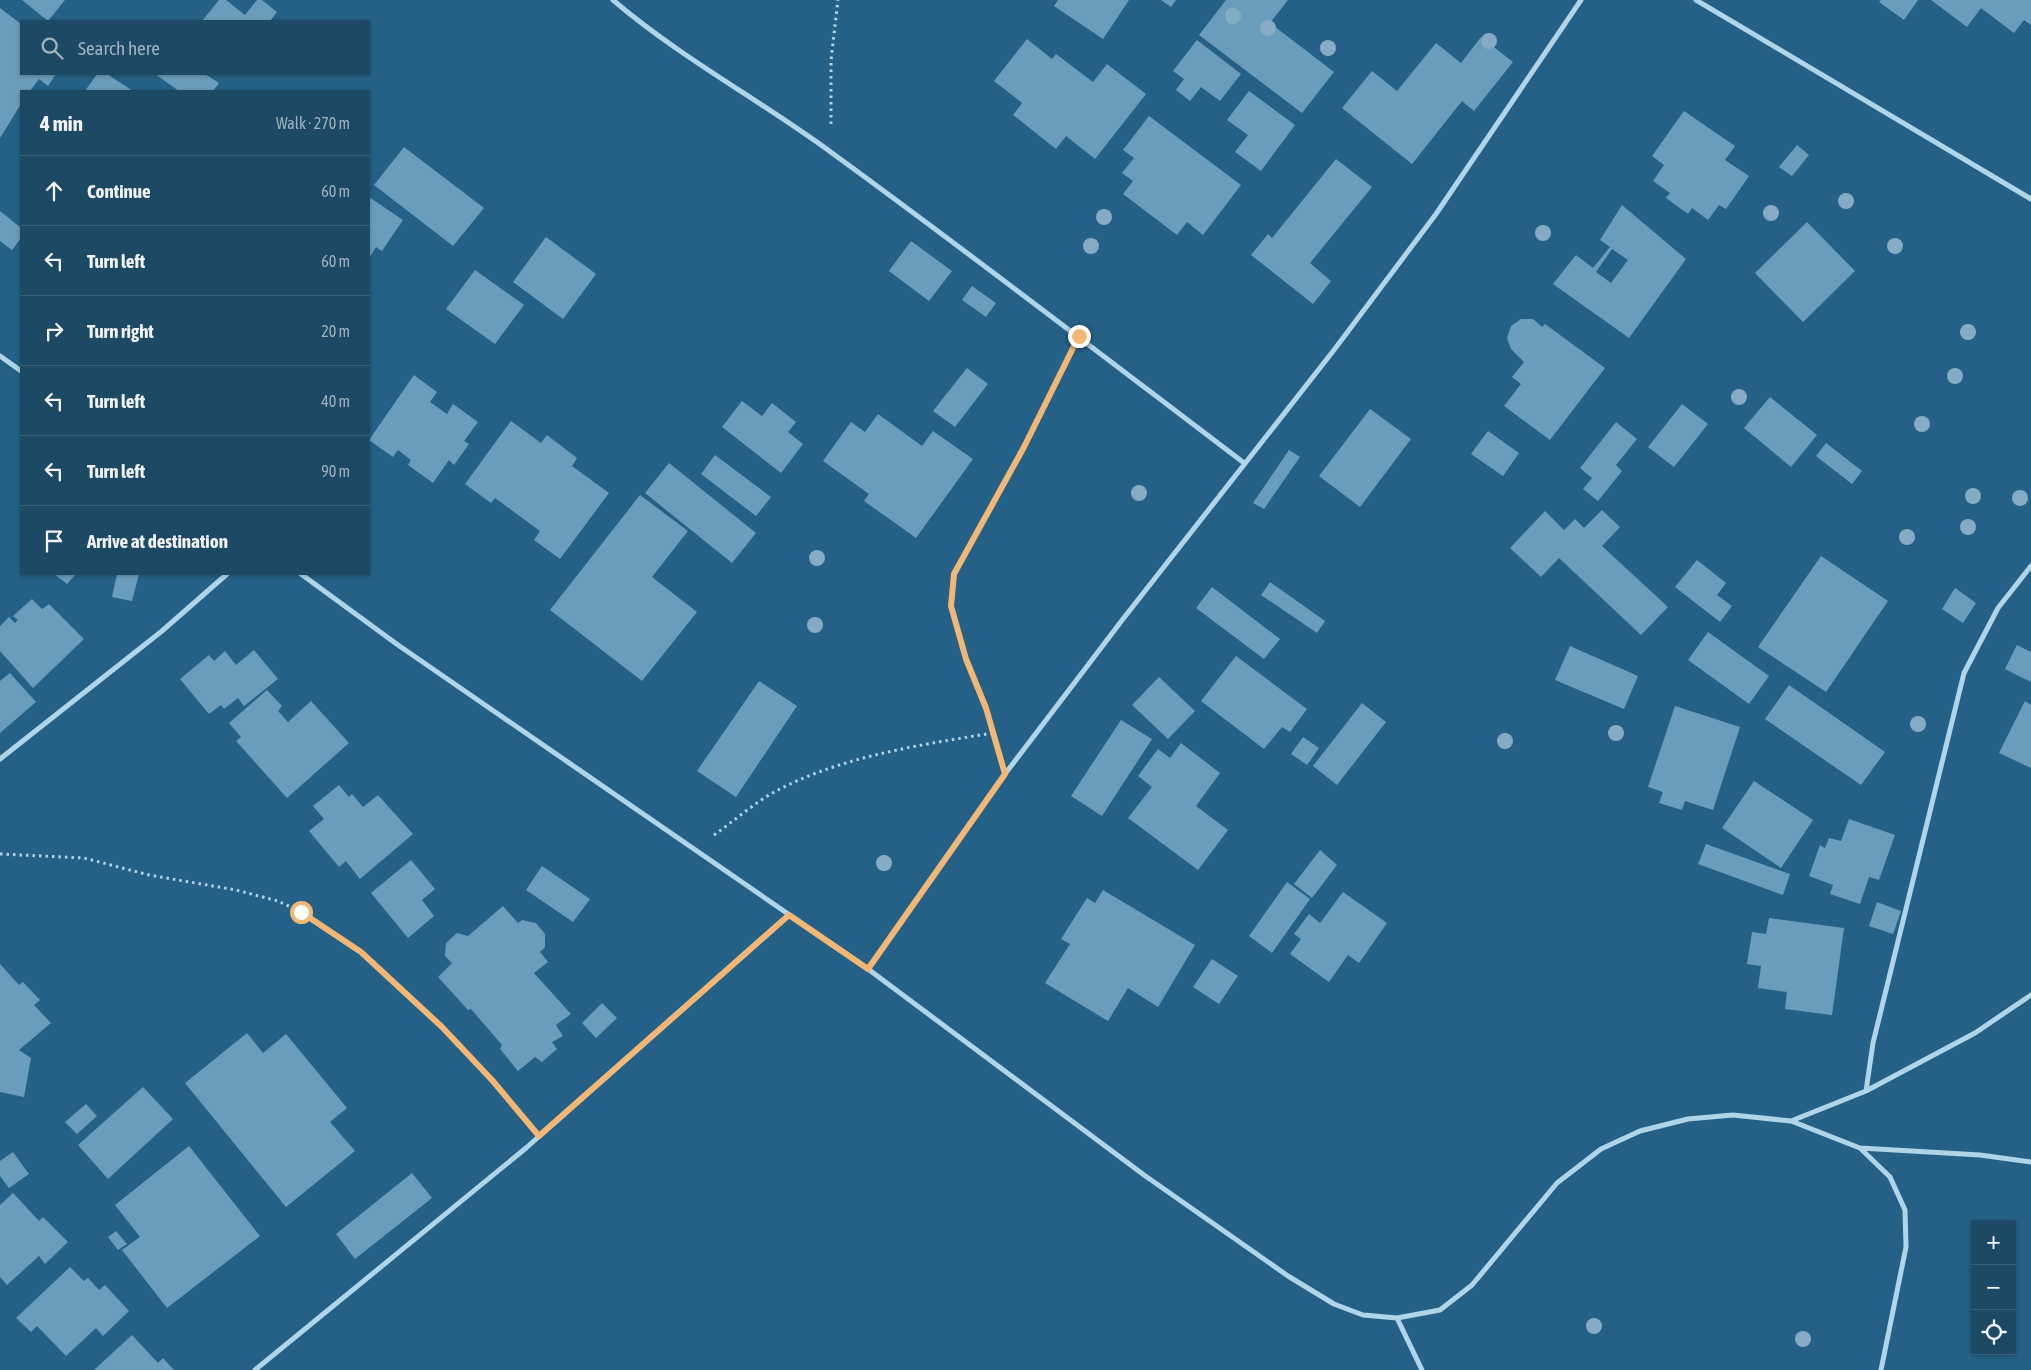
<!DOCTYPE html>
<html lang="en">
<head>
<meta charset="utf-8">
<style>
  :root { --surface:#1c4964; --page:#25506a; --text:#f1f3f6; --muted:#a0b2bf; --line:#3a6178 }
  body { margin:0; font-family:"Asap Condensed",sans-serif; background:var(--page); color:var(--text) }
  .controls { position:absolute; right:15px; bottom:15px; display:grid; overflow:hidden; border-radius:0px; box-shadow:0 1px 4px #0004 }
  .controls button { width:45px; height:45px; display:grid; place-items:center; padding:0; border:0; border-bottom:1px solid var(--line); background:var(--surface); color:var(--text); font:25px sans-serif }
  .stop { position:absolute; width:15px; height:15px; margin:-11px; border:4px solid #f2b774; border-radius:50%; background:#fff }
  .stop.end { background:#f2b774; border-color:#fff; box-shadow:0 1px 5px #0008 }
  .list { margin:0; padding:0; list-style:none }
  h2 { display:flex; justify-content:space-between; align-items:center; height:65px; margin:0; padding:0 20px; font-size:21px }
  h2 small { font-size:16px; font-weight:400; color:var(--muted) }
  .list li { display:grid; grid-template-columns:32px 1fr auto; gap:15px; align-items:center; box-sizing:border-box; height:70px; padding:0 20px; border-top:1px solid var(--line) }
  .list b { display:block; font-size:19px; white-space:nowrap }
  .list em { font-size:16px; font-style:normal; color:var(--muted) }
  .icon { flex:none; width:28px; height:28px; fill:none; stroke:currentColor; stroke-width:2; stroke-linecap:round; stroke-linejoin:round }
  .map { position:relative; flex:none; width:2031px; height:1370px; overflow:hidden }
  .search { position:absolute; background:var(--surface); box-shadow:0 1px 4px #0004; left:20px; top:20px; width:350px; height:55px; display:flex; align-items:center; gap:12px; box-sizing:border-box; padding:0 18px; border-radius:0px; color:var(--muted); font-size:19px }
  .panel { position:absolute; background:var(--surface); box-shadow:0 1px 4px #0004; left:20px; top:90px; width:350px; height:485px; border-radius:0px }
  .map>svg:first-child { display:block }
</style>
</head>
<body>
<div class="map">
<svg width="2031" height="1370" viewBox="0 0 2031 1370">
  <rect width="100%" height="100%" fill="#256186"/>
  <path fill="#6a9dbb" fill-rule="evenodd" d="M22,0H65L48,21Z
    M219,0H226L245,15L257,0H262L277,12L270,21H202Z
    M1058,0H1129L1103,39L1054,6Z
    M1161,0H1176L1171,7Z
    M1226,0H1288L1270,23L1334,72L1302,113L1199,35Z
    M1881,0H1918L1904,20L1879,2Z
    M1931,0H2031V25L2024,20L2014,33L1981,8L1967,27Z
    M0,8L21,24V74H56L48,86L39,79L30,91H21V104L0,138Z
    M1481,37L1513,62L1474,111L1462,101L1412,164L1342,108L1372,71L1397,91L1436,43L1461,63Z
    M1027,39L1052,59L1056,54L1093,82L1107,64L1146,94L1095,159L1066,136L1056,149L1013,115L1022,103L994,81Z
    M1197,40L1241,74L1220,101L1201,87L1190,101L1176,90L1184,79L1173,71Z
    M97,74H107L133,91H85Z
    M155,74H205L219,83L213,91H179Z
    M1249,91L1295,125L1261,171L1235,152L1248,135L1227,120Z
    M1684,111L1735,146L1725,160L1749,176L1726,209L1719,205L1708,220L1692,208L1688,214L1666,198L1670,193L1653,181L1664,165L1652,156Z
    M1149,116L1241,185L1203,235L1187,222L1177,235L1123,194L1133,181L1122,173L1134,158L1123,150Z
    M1797,145L1809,155L1792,176L1779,167Z
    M404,147L484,208L453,246L374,185Z
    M1336,159L1372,187L1310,263L1331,281L1313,304L1251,255L1268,234L1272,238Z
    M369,197L403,220L382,251L376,247L369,258Z
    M1622,205L1686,259L1629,338L1553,284L1576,255L1593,268L1610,247L1600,240ZM1612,249L1628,260L1611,283L1596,272Z
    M0,211L21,228V238L12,250L0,241Z
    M1807,222L1855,271L1803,322L1755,273Z
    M546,237L596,274L563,319L513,282Z
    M911,241L952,271L929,301L889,271Z
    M475,270L524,305L495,344L446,309Z
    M972,286L996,303L986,317L962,300Z
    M1521,319H1533L1542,327L1545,324L1605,368L1550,440L1504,406L1521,384L1512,377L1524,362L1511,349L1507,338L1511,326Z
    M967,368L988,384L955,427L933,411Z
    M414,375L437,392L430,402L447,414L453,404L478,422L464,441L469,444L454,465L449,460L433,483L408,465L411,460L398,450L393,457L369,440Z
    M1770,397L1817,435L1791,467L1744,428Z
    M742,401L762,416L772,403L796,422L788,432L803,444L781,473L722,427Z
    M1682,404L1708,424L1674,467L1648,447Z
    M1370,409L1411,439L1360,507L1319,476Z
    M878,414L922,446L933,431L973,459L916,538L864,501L869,494L823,461L851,422L865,432Z
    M511,421L541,443L547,435L577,458L572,466L609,493L560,559L534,540L540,531L495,498L491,503L465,484Z
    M1616,422L1637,439L1616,465L1622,471L1598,501L1583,489L1592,478L1580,468Z
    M1488,431L1519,453L1503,476L1471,454Z
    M1826,443L1862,471L1852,484L1816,456Z
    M1289,450L1300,457L1264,509L1253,503Z
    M715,455L771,497L756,516L701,474Z
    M669,463L756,533L732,563L645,493Z
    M640,495L688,531L652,577L697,612L642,681L550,610Z
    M1602,510L1620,527L1602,546L1668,607L1641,635L1559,558L1541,577L1510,548L1545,511L1564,530L1575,519L1584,528Z
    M1821,556L1888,601L1826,692L1758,647Z
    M1697,560L1726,583L1717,595L1732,606L1720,622L1675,587Z
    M54,574H76L67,584Z
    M117,574H139L132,601L112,597Z
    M1270,582L1325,621L1317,633L1261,595Z
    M1212,587L1280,639L1264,659L1196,608Z
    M1955,588L1976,603L1963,623L1942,609Z
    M32,599L42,609L49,604L84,639L33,688L0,651V626L9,617L15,623L18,620L13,616Z
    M1708,632L1769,676L1749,704L1688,660Z
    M2017,645L2031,652V682L2005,669Z
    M1570,646L1638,676L1624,709L1555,680Z
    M254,650L278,679L244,706L238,698L224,709L221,705L209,714L180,679L209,655L214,661L225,651L236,665Z
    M1236,656L1307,709L1290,732L1282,727L1264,749L1201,701Z
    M10,673L36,702L0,733V681Z
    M1159,677L1195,711L1168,739L1132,705Z
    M759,681L797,706L736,797L697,771Z
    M1789,685L1885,752L1861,785L1765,719Z
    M267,690L282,706L278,711L288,722L311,701L349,743L287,798L236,741L241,737L229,723Z
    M2025,701L2031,705V768L1999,753Z
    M1362,703L1386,722L1337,785L1313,766Z
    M1675,706L1740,727L1713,810L1685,801L1682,810L1659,803L1663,792L1648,787Z
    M1121,720L1152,739L1102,816L1071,796Z
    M1303,737L1319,748L1307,765L1291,754Z
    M1181,743L1220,773L1196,806L1228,830L1198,870L1128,818L1152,787L1138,776L1158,749L1170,758Z
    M1754,781L1813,820L1781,868L1722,828Z
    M339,785L349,797L352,794L363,807L378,795L413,834L360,879L346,861L339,867L309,831L324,819L313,806Z
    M1849,819L1895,835L1879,880L1869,877L1860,904L1830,894L1833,885L1809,876L1820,845L1825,848L1829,838L1841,841Z
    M1706,844L1790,874L1783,895L1698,864Z
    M1320,850L1337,865L1312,898L1294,884Z
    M411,860L435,889L422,900L434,916L408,938L371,893Z
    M542,866L590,899L573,922L526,890Z
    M1287,882L1310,899L1272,953L1249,936Z
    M1103,890L1195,945L1158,1007L1128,988L1108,1021L1045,983L1070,944L1061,939L1087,898L1095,903Z
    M1343,892L1387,923L1359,963L1348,955L1329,982L1290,954L1301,939L1294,934L1309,914L1320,923Z
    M1877,902L1901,911L1893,934L1869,926Z
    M503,906L518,923L522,920L536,923L545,934V947L540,952L548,962L534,973L571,1014L556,1025L563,1036L552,1042L557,1049L542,1062L535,1057L518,1071L500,1049L502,1045L471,1009L468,1010L438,977L452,963L445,956L446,943L457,933L468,936Z
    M1769,918L1844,928L1832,1015L1785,1009L1787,992L1758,988L1761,966L1747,964L1752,932L1766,934Z
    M1212,959L1238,976L1219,1004L1193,987Z
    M0,964L19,985L23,982L40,1000L34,1005L51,1023L19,1050L31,1058L24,1097L0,1092Z
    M602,1003L617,1018L596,1038L582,1023Z
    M247,1033L263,1053L286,1034L347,1108L330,1122L355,1151L286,1207L185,1083Z
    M143,1087L173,1119L108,1179L78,1145Z
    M86,1104L97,1116L77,1134L65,1122Z
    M189,1146L260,1236L167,1308L122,1250L140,1237L115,1205Z
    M13,1152L29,1174L9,1188L0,1176V1161Z
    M412,1173L432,1198L355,1259L336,1234Z
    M13,1193L39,1221L43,1217L68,1242L45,1264L39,1256L7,1285L0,1277V1205Z
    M116,1231L127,1244L118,1250L108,1237Z
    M70,1267L84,1281L88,1278L99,1290L105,1285L129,1311L103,1336L96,1328L66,1356L37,1326L31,1332L16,1318Z
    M132,1335L158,1363L163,1358L174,1370H94Z"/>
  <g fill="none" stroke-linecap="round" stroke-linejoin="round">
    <path stroke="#b0d4e8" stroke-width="3" stroke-dasharray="2.5 4" stroke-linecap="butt" d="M831,124V60L838,0
      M997,747L986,708L966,659L951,606L954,574L1024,447L1068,357
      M714,835C734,821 754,803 776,791C843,756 919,745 993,733
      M0,854L84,858L149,875L236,890L278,901L301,912L361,952L442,1027L491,1080L525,1120"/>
    <path stroke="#b0d4e8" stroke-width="5" d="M613,0C681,58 760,100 832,153C971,254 1107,359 1244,463
      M1696,0L2031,199
      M0,356L21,371
      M301,574L398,645L868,969L1144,1175L1288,1276L1334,1304L1363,1315L1397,1318L1440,1310L1472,1285L1557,1183L1601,1149L1640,1131L1688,1119L1733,1115L1791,1121L1860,1148L1890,1177L1905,1210L1906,1247L1881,1370
      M0,759L162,631L227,574
      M868,969L1005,774L1123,619L1334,350L1436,214L1581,0
      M1866,1091L1873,1043L1964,673L1998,608L2031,566
      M1791,1121L1866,1091L1975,1033L2031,995
      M1860,1148L1980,1155L2031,1162
      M1397,1318L1422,1370
      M255,1370L526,1148L789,915"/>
  </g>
  <g fill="#85acc4">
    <circle cx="1233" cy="16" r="8"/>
    <circle cx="1268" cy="28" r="8"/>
    <circle cx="1489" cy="41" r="8"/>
    <circle cx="1328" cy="48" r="8"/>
    <circle cx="1846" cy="201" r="8"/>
    <circle cx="1771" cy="213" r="8"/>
    <circle cx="1104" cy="217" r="8"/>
    <circle cx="1543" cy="233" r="8"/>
    <circle cx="1091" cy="246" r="8"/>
    <circle cx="1895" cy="246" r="8"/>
    <circle cx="1968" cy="332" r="8"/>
    <circle cx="1955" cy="376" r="8"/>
    <circle cx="1739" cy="397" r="8"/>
    <circle cx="1922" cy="424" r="8"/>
    <circle cx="1139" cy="493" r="8"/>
    <circle cx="1973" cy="496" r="8"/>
    <circle cx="2020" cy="498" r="8"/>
    <circle cx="1968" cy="527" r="8"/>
    <circle cx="1907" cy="537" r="8"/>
    <circle cx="817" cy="558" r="8"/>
    <circle cx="815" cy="625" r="8"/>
    <circle cx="1918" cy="724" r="8"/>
    <circle cx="1616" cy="733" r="8"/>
    <circle cx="1505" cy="741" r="8"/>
    <circle cx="884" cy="863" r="8"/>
    <circle cx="1594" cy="1326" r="8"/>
    <circle cx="1803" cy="1339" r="8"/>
  </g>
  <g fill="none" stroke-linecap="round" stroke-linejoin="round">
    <path stroke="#f2b774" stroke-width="6" d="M301,912L361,952L442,1027L492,1080L539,1136L789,915L868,969L1005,774L986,708L966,659L951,606L954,574L1024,447L1079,336"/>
  </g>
</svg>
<div class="controls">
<button>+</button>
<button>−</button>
<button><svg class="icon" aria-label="locate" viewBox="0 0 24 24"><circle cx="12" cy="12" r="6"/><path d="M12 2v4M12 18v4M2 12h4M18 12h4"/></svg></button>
</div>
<div class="stop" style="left:301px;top:912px"></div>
<div class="stop end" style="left:1079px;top:336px"></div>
<div class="search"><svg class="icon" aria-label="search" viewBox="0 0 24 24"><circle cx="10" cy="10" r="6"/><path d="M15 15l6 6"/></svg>Search here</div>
<section class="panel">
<h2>4 min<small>Walk · 270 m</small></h2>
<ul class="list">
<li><svg class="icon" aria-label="ahead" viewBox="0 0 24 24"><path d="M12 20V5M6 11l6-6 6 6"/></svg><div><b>Continue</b></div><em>60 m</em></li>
<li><svg class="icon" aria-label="left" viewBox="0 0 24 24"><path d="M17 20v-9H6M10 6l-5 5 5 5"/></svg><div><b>Turn left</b></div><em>60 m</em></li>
<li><svg class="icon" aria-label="right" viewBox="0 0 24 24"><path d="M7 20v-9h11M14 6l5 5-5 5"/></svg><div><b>Turn right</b></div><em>20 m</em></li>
<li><svg class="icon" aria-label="left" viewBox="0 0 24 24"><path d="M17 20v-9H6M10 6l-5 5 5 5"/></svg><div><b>Turn left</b></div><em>40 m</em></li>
<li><svg class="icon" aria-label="left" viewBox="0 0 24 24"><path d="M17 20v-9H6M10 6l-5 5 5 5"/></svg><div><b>Turn left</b></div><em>90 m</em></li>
<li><svg class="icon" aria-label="arrive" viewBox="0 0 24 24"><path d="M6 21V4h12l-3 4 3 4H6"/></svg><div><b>Arrive at destination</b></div></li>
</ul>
</section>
</div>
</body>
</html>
